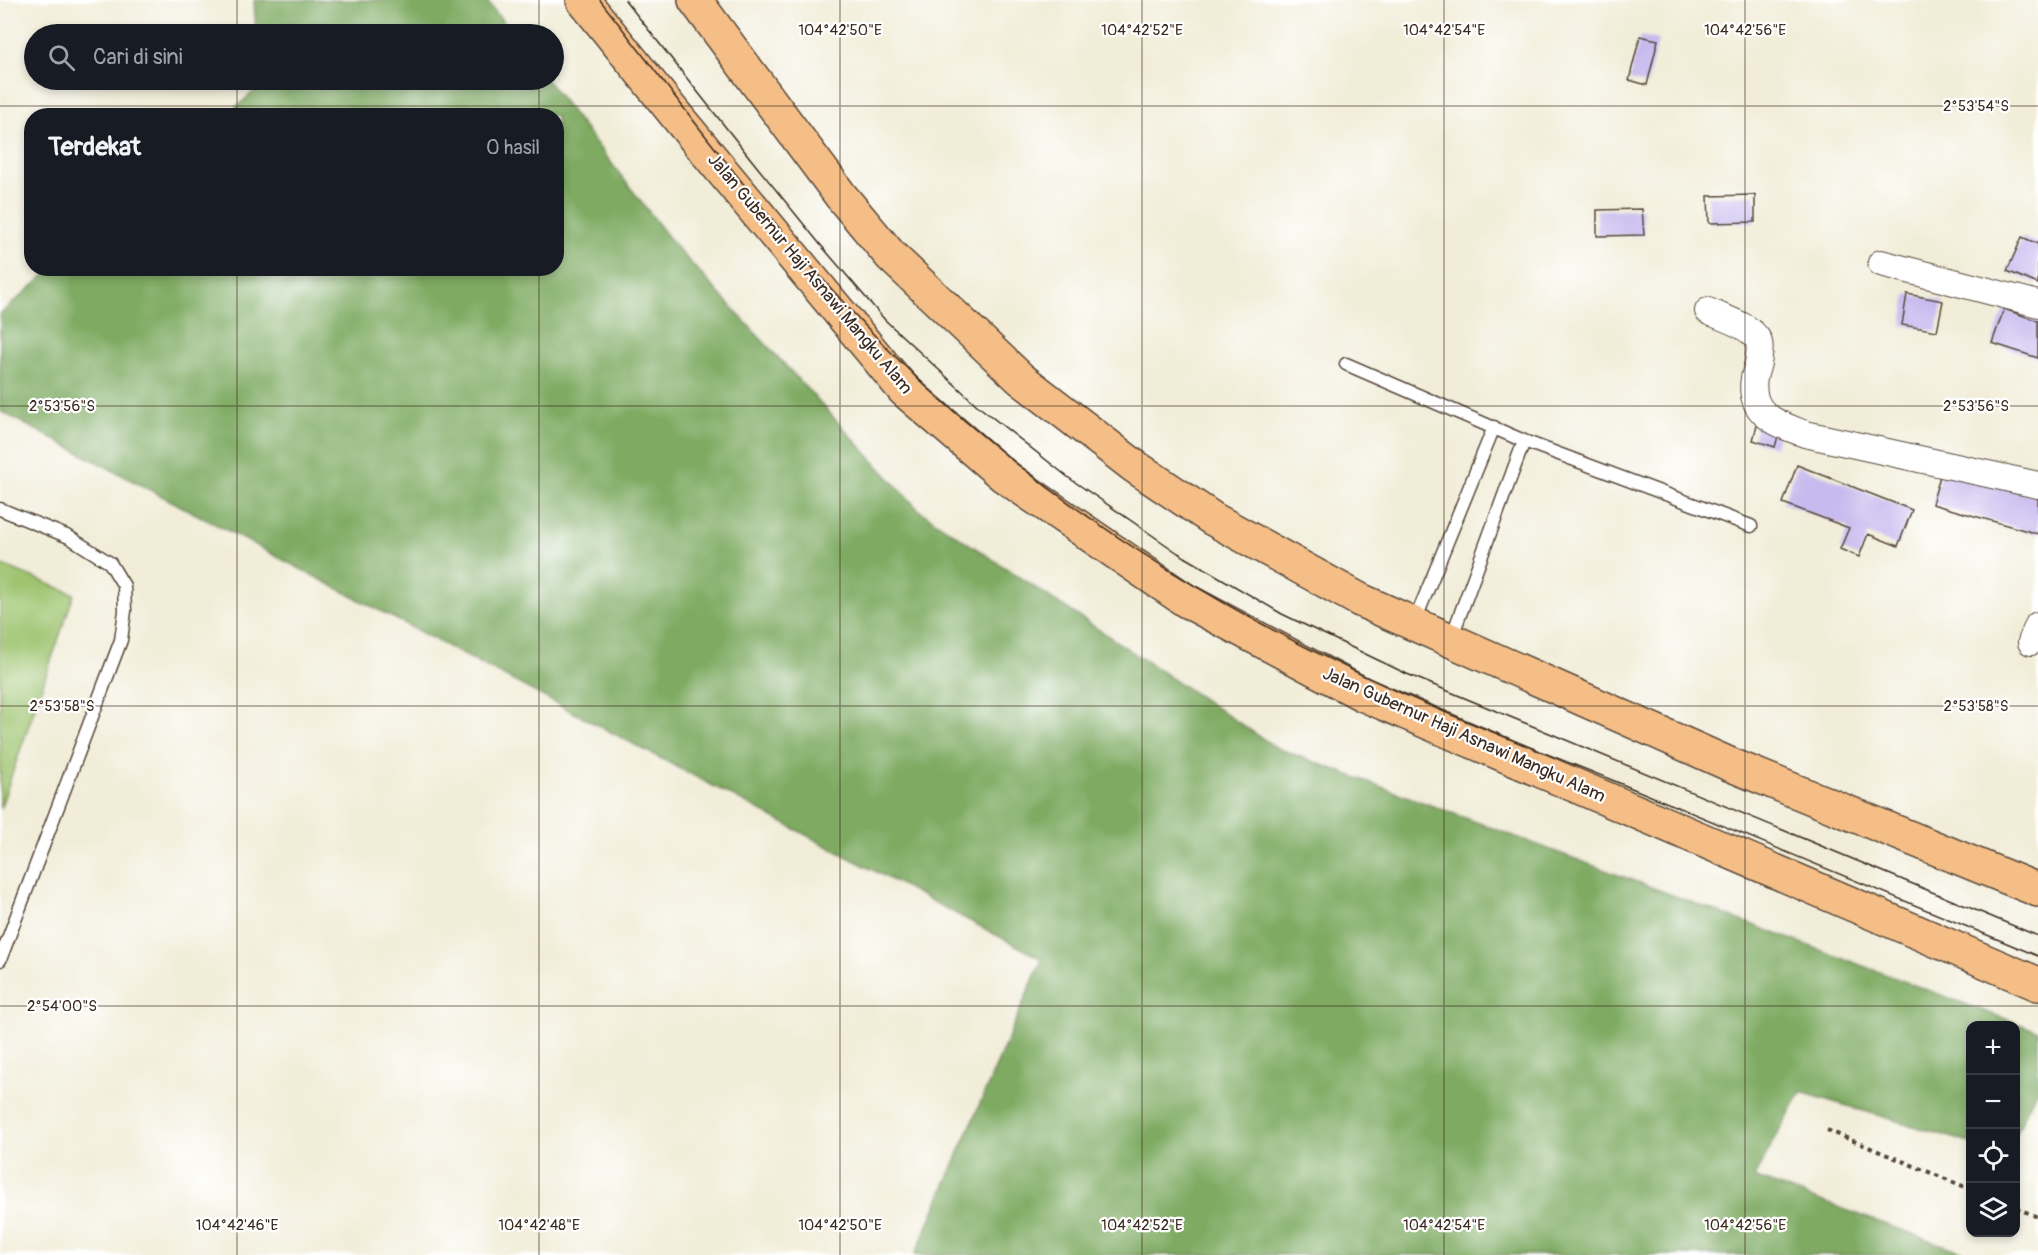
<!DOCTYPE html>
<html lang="id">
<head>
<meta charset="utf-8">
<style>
  :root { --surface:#171b24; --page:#20242c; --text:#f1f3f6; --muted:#9ea1a6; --line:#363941 }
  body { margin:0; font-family:Pangolin,sans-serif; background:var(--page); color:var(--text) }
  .controls { position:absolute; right:18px; bottom:18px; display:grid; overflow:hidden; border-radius:12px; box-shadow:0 3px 9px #0003 }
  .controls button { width:54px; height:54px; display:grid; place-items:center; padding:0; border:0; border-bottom:2px solid var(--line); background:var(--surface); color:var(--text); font:30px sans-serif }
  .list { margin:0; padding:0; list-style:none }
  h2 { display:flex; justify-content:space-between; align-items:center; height:78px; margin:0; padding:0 24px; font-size:26px }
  h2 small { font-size:20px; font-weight:400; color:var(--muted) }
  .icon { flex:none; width:33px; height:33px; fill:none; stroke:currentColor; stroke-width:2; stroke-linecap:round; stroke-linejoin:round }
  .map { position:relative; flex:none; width:2038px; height:1255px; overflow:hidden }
  .search { position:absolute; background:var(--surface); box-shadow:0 3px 9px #0003; left:24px; top:24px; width:540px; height:66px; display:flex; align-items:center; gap:15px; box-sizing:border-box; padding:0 21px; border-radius:33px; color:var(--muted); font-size:22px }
  .panel { position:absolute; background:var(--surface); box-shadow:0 3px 9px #0003; left:24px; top:108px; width:540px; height:168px; border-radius:24px }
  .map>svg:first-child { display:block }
</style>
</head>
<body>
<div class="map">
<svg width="2038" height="1255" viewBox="0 0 2038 1255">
  <rect width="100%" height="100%" fill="#fff"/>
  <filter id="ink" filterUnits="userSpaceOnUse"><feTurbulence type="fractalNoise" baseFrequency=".0167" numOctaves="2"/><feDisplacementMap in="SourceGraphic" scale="12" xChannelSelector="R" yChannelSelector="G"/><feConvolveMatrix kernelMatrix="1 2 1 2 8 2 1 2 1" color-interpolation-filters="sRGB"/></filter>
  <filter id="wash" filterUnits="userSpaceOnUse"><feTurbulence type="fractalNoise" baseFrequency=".008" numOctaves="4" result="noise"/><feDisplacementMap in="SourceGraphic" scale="24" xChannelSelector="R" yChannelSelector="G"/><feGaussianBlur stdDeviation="1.35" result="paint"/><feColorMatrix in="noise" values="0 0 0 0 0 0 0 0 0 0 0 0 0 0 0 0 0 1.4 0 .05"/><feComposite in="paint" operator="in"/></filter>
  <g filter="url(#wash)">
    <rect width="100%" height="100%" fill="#f1edd8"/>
    <path fill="#9ec46f" stroke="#6c7746" stroke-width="1.5" d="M0,564L74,594L0,809Z"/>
    <path fill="#7eaa62" stroke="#5c6a40" stroke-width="1.5" d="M254,0H486L513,34H256Z
      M258,80H547L677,248L920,511L1277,748L2038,1031V1087L2016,1134V1026H1970V1143L1801,1092L1754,1177L1971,1255H915L1042,959L0,411V314L52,269L556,268V116L227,115L259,87Z"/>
    <g id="blocks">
      <path fill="#c7baee" d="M1640,36L1658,40L1647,85L1629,80Z
        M1755,195V222L1709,223L1708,196Z
        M1642,209L1644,235L1597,236V210Z
        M2022,237L2038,244V284L2007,271Z
        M1907,294L1943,301L1937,331L1902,325Z
        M2004,309L2038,321V358L1992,343Z
        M1758,422L1780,429L1775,447L1753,440Z
        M1797,465L1912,510L1898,546L1868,534L1859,557L1840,549L1849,528L1783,503Z
        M1942,469L2038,496V534L1932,504Z"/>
    </g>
  </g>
  <g filter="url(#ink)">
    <use href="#blocks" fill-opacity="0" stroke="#56473a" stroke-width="1.5"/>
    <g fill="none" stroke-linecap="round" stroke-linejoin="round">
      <defs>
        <path id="lane" d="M1346,364L1524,441L1751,526
          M0,509L69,537L110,563L124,586L125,611L121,640L0,960
          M1414,623L1494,427
          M1451,639L1524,441"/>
        <path id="street" d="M1881,263L2038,304
          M1708,311C1722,318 1747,324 1757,338C1760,342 1760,350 1759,356C1759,364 1755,371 1754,378C1748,415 1778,424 1805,434L2038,485
          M2031,642L2038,625"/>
        <path id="highway" d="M583,0L679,119L904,390L1004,476L1185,600L1362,694L2038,984
          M695,0L841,196L891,256L1021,379L1134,466L1213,519L1360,600L1729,764L2038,890"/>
      </defs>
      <use href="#lane" stroke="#56473a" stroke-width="15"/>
      <use href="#street" stroke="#56473a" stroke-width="28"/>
      <use href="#highway" stroke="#56473a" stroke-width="36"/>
      <path stroke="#56473a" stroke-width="4" stroke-dasharray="4.5 4.5" stroke-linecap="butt" d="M1827,1130L1970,1189
        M2016,1208L2038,1217"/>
      <use href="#lane" stroke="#fff" stroke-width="12"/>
      <use href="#street" stroke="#fff" stroke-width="26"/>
      <use href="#highway" stroke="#f5be86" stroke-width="33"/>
      <path stroke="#3b2a1e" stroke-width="1.5" d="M600,0C714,145 824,301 965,421C1094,532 1244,622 1399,692C1469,724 1541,751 1612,780C1754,839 1896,898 2038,956
        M625,0L750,158L819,243L885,320L978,406L1069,478L1178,553L1282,614L1407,674L2038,936"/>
    </g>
  </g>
  <path fill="none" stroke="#3b2a1e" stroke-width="1.5" stroke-opacity="0.45" d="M237,0V34M539,0V34M840,0V1255M1142,0V1255M1444,0V1255M1745,0V1255M237,80V116M539,80V116M0,106H2038M237,268V1255M539,268V1255M0,406H2038M0,706H2038M0,1006H2038"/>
  <g text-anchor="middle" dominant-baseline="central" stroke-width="4.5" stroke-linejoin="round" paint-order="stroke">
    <g font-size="18" fill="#3b2a1e" stroke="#fff">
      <text transform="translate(810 274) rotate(50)">Jalan Gubernur Haji Asnawi Mangku Alam</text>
      <text transform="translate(1464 735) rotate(24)">Jalan Gubernur Haji Asnawi Mangku Alam</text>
    </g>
  </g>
  <g font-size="15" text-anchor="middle" fill="#3b2a1e" stroke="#fff" stroke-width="4.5" stroke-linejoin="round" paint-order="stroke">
    <text x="840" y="35">104°42'50"E</text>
    <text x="1142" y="35">104°42'52"E</text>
    <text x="1444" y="35">104°42'54"E</text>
    <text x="1745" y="35">104°42'56"E</text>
    <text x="1976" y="111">2°53'54"S</text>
    <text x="62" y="411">2°53'56"S</text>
    <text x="1976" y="411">2°53'56"S</text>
    <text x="62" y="711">2°53'58"S</text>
    <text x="1976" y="711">2°53'58"S</text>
    <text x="62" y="1011">2°54'00"S</text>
    <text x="237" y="1230">104°42'46"E</text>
    <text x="539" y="1230">104°42'48"E</text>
    <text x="840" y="1230">104°42'50"E</text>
    <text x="1142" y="1230">104°42'52"E</text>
    <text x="1444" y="1230">104°42'54"E</text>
    <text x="1745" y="1230">104°42'56"E</text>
  </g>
</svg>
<div class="controls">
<button>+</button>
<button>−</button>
<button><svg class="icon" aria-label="locate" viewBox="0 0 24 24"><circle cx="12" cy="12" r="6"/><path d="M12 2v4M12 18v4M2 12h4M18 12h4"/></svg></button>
<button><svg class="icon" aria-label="layers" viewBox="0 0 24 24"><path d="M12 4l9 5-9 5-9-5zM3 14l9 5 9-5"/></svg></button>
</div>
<div class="search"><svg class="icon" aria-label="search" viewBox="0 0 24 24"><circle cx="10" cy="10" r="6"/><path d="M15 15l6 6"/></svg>Cari di sini</div>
<section class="panel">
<h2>Terdekat<small>0 hasil</small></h2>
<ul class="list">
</ul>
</section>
</div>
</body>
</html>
